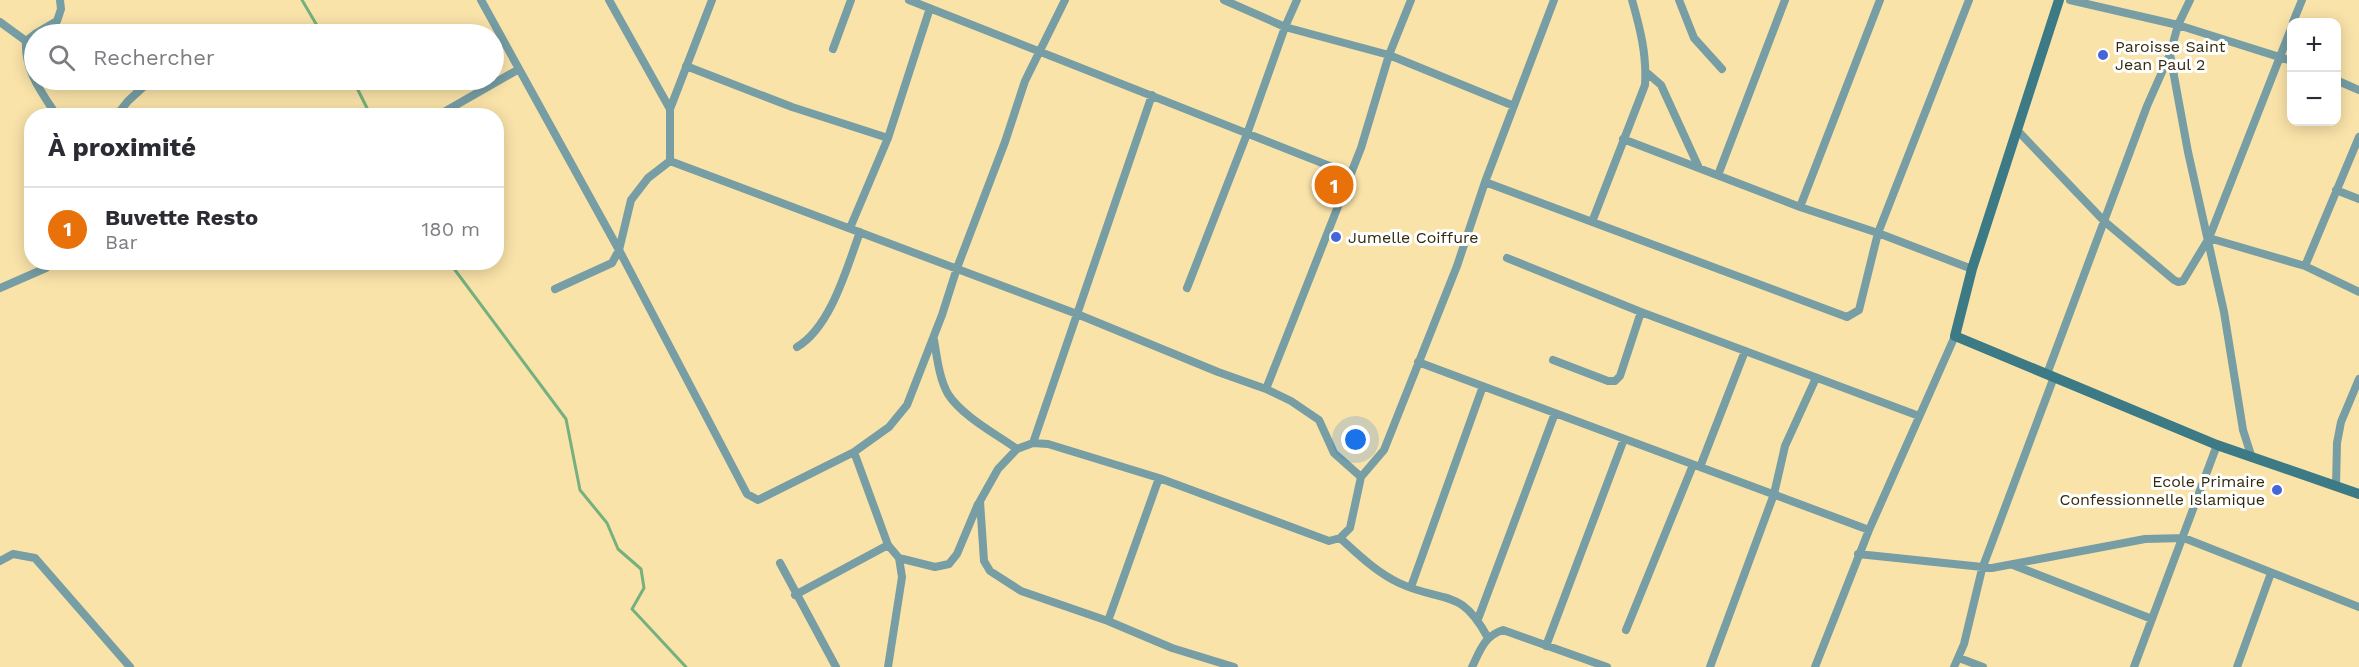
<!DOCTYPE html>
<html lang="fr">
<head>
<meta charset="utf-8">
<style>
  :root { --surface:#fff; --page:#f2f2f3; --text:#2b2b33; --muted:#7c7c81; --line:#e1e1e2; --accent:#0b8043 }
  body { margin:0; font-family:"Work Sans",sans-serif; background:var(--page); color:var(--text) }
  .controls { position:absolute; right:18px; top:18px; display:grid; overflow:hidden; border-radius:12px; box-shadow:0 3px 15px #0003 }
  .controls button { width:54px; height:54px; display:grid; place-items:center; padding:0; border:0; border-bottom:2px solid var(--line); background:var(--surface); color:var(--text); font:30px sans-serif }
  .you { position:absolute; left:1356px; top:440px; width:21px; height:21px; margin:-15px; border:4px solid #fff; border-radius:50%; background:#1a73e8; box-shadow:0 0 0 9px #1a73e833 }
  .badge { display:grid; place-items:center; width:39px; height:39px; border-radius:50%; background:var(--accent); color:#fff; font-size:20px; font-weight:700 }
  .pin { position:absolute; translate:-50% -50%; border:3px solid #fff; box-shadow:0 2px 6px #0006 }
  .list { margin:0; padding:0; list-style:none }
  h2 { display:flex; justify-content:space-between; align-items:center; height:78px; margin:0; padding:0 24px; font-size:26px }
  h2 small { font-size:20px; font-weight:400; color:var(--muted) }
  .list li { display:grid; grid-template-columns:39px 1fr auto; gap:18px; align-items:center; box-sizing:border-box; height:84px; padding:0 24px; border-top:2px solid var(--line) }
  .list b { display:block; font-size:22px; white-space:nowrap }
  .list p { margin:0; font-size:20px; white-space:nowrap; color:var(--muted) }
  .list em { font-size:20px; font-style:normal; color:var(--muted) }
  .icon { flex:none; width:33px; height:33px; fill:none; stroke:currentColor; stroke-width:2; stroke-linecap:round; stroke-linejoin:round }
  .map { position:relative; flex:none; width:2359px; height:667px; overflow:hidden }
  .search { position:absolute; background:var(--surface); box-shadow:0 3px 15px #0003; left:24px; top:24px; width:480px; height:66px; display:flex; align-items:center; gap:15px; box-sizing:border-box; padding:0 21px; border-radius:33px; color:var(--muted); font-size:22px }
  .panel { position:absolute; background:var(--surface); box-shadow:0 3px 15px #0003; left:24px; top:108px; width:480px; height:162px; border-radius:24px }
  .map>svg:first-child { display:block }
</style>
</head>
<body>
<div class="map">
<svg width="2359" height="667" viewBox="0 0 2359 667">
  <rect width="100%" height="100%" fill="#fae3a9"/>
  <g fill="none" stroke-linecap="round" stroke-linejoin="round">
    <path stroke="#74b17e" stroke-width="3" d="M302,0L322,34
      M353,80L371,116
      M449,262L566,419L580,490L607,523L618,549L641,569L644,588L632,609L686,667"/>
    <path stroke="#769ea4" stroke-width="8" d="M481,0L619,250L747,494L758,500L854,452L889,427L907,405L942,315L957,268L1005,142L1025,81L1065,0
      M609,0L670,109
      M909,0L1350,174
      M1224,0L1285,27L1389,55L1514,106
      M1679,0L1694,38L1722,69
      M2070,0L2178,25L2292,61
      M2190,0L2178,25L2170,54L2188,152L2224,312L2243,430L2252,458
      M0,22L26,41
      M2293,22L2302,0
      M35,34L57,21L61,9L60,0
      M34,35L26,41C24,70 42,93 57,116
      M833,49L851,0
      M686,66L792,107L888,138
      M1646,72L1661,85L1699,168
      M2336,80L2359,90
      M116,116L128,101L151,80
      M437,116L519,69
      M2017,130L2104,221L2174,280L2178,282L2183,281L2209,238L2292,26
      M1623,139L1800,207L1878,233L1972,269
      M670,161L1077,314L1218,372L1266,389L1291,401L1319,420L1334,453L1361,477L1350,528L1340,538L1329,541L1159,478L1048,444L1033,443L1017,449L998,469L980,501L984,561L990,571L1021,591L1108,621L1172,648L1234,667
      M670,161V109L712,0
      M1718,175L1785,0
      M1485,182L1847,317L1859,310L1878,233L1969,0
      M2336,190L2359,199
      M1800,207L1880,0
      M1592,222L1645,85C1647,55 1640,28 1632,0
      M850,228L888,138L930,8
      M2209,238L2305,266L2359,292
      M1507,258L1641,312L1919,416
      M2305,266L2359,137
      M0,288L46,268L51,262
      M1187,288L1247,134L1285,27L1297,0
      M555,289L612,263L619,250L631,200L648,178L670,161
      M934,340C937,357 939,378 948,394C962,416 996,434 1017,449
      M797,347C831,327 847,267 860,232
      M1553,360L1608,381H1615L1620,376L1641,312
      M1418,362L1869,530
      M2047,374L2147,106L2170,54
      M1266,389L1361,148L1389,55L1411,0
      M1033,443L1152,95
      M854,452L888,545L899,558L902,577L888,667
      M1700,467L1745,351
      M1361,477L1384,450L1457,266L1485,182L1554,0
      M2336,486L2337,443L2341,422L2359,379
      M1340,538C1359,555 1376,572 1399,583C1444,604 1460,586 1488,638
      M1858,554L1992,568L2145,539L2184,538L2359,607
      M899,558L935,567L949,564L957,554L978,504
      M0,561L13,554L35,558L130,667
      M780,563L836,667
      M2013,565L2152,619
      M1411,587L1483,386
      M795,595L888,545
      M1478,619L1555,413
      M1108,621L1159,478
      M1626,630L1693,465
      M1546,646L1624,439
      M1959,658L1983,667
      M1472,667C1480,651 1484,636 1503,630L1607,667
      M1710,667L1774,494L1785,446L1816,378
      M1815,667L1869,530L1955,336
      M1954,667L1964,644L1982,569L2054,377
      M2134,667L2217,445
      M2237,667L2271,573"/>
    <path stroke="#3c7b85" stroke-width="10" d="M2059,0L1972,269L1955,336L2217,445L2359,494"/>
  </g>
  <g fill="#4665d8" stroke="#fff" stroke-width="2">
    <circle cx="2103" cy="55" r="6"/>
    <circle cx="1336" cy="237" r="6"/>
    <circle cx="2277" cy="490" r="6"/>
  </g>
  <g text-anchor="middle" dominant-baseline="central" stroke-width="6" stroke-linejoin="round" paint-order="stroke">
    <g font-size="16" fill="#352a0b" stroke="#fff" text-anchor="start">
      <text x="2115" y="46">Paroisse Saint<tspan x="2115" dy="18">Jean Paul 2</tspan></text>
      <text x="1348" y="237">Jumelle Coiffure</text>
      <text x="2265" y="481" text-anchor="end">Ecole Primaire<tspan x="2265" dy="18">Confessionnelle Islamique</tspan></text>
    </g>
  </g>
</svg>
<div class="controls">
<button>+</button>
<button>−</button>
</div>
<div class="you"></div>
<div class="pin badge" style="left:1334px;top:185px;background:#e8710a">1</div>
<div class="search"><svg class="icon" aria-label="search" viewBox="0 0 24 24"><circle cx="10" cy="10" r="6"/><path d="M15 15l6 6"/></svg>Rechercher</div>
<section class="panel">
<h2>À proximité<small></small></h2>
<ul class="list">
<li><span class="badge" style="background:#e8710a">1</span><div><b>Buvette Resto</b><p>Bar</p></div><em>180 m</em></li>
</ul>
</section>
</div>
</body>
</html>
